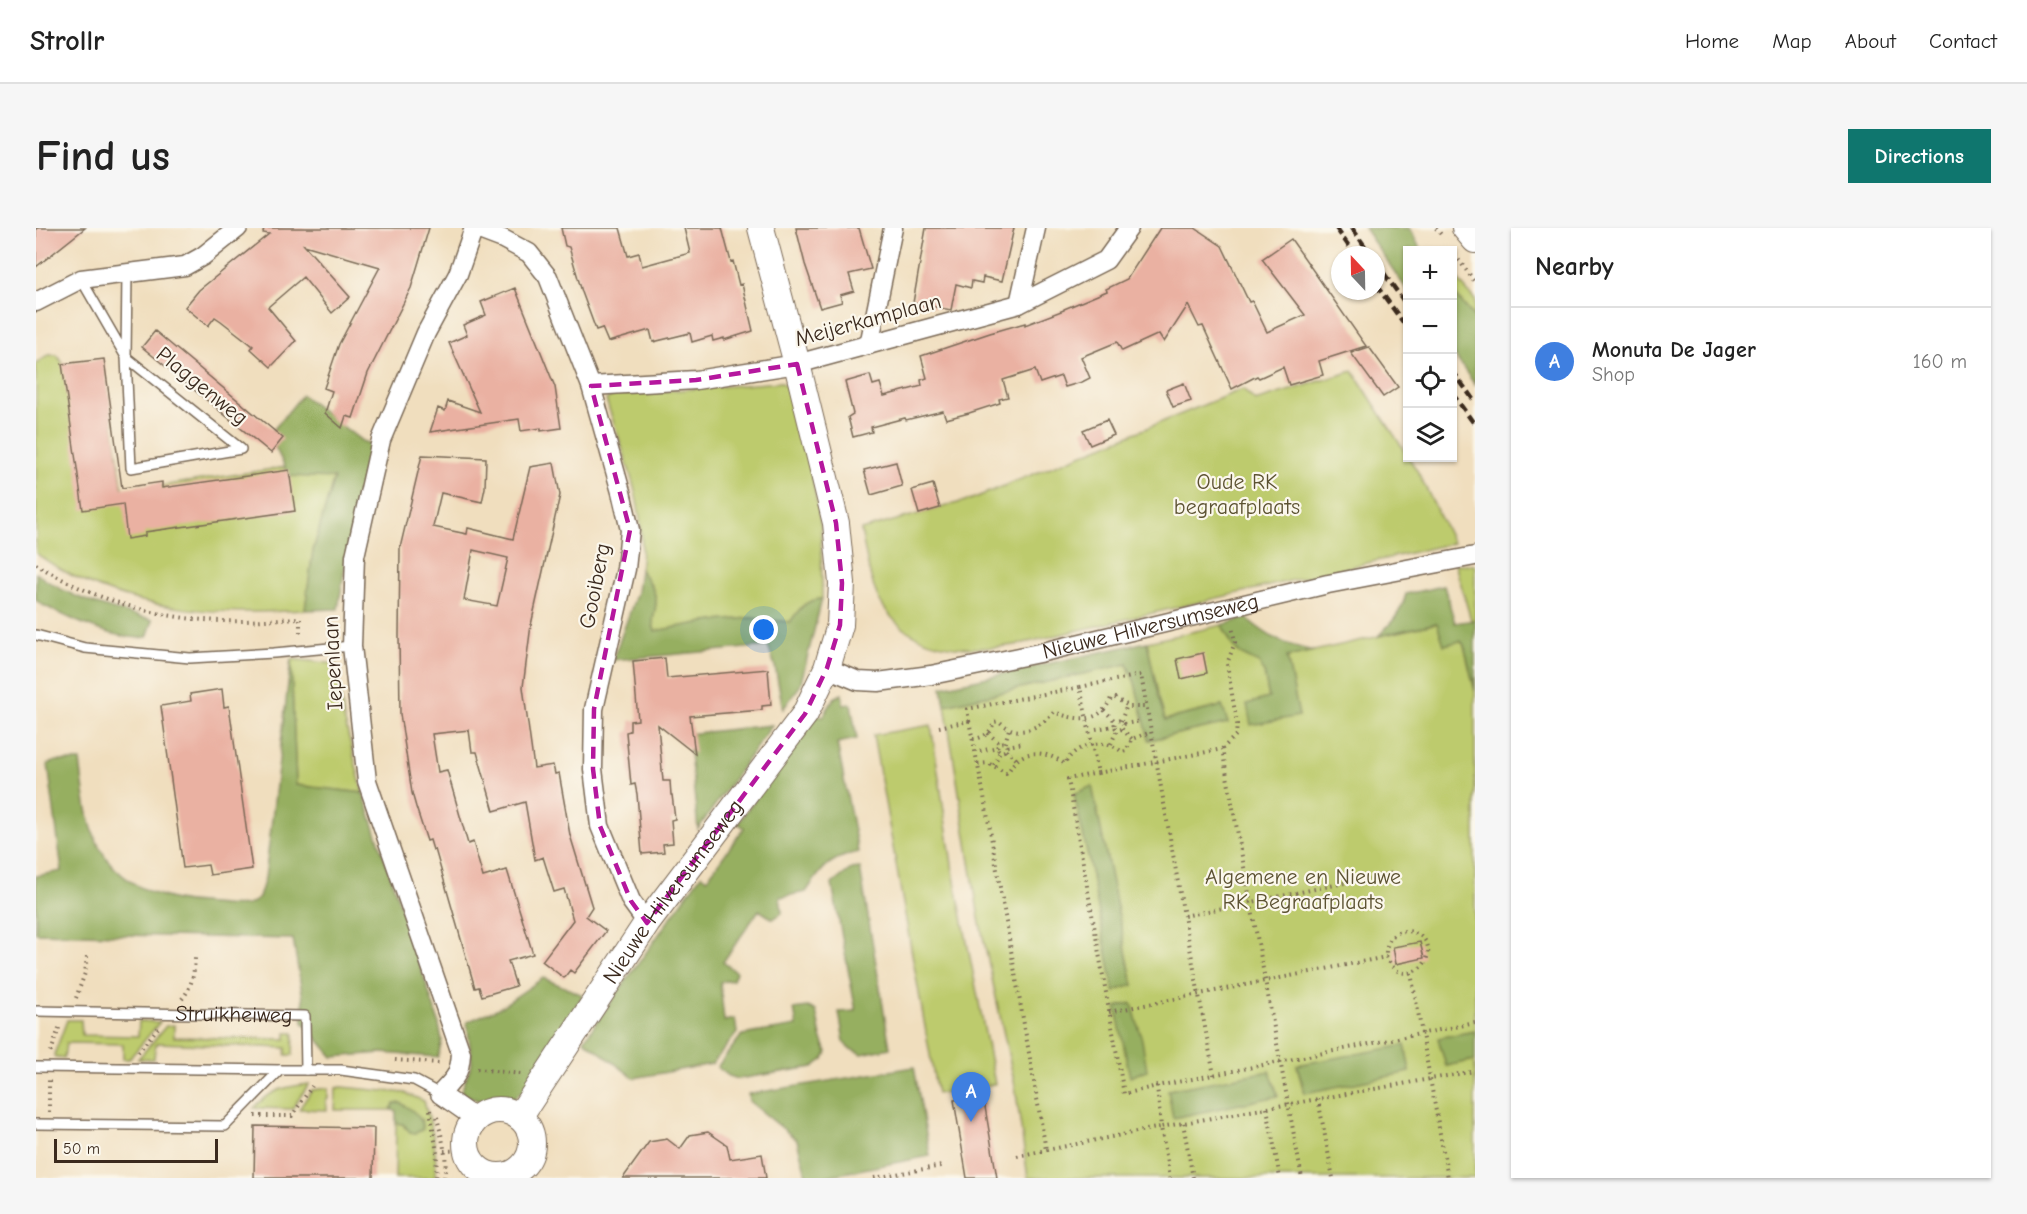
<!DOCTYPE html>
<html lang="en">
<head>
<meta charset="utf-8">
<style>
  :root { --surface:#fff; --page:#f6f6f6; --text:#222; --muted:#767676; --line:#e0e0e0; --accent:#0f766e }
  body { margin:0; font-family:"Comic Neue",sans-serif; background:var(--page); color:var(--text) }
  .controls { position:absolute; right:18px; top:18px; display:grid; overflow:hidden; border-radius:0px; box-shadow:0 2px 4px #0004 }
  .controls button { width:54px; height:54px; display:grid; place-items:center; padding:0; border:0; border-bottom:2px solid var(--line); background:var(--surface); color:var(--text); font:30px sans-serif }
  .compass { position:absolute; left:1295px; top:18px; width:54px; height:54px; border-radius:50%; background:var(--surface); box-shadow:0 2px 4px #0004; rotate:338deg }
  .scale { position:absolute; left:18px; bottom:15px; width:164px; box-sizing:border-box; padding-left:6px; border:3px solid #3b2a1e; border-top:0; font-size:16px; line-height:21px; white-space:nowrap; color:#3b2a1e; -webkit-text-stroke:4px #fbf7ec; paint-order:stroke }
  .you { position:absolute; left:728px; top:402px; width:21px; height:21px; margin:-15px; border:4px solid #fff; border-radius:50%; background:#1a73e8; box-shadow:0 0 0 9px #1a73e833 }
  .badge { display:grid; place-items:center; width:39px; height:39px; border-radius:50%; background:var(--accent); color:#fff; font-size:20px; font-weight:700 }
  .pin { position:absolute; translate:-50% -50px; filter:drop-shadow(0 2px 3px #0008) }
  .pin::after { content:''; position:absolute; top:32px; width:21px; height:18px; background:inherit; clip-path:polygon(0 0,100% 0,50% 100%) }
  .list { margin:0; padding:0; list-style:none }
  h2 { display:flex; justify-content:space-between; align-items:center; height:78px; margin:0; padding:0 24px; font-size:26px }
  h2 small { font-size:20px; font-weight:400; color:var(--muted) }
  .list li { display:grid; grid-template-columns:39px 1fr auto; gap:18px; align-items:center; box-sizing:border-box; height:108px; padding:0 24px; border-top:2px solid var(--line) }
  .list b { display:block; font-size:22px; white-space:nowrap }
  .list p { margin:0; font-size:20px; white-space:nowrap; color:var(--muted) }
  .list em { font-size:20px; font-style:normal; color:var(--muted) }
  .icon { flex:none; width:33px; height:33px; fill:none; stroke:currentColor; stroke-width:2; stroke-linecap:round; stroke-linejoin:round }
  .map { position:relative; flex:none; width:1439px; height:950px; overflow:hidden; border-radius:0px }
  header { display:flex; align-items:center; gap:36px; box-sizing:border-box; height:84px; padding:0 30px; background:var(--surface); border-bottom:2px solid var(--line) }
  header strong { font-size:28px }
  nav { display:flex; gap:33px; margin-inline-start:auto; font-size:21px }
  .intro { display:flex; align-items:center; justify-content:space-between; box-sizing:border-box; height:144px; padding:0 36px }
  h1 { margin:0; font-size:42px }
  .button { padding:15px 27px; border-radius:0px; background:var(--accent); color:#fff; font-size:21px; font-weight:700 }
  main { display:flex; gap:36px; padding:0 36px }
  aside { flex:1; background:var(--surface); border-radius:0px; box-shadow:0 2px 4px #0004 }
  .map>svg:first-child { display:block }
</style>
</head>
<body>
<header>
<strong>Strollr</strong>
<nav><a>Home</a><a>Map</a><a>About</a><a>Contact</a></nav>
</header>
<div class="intro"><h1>Find us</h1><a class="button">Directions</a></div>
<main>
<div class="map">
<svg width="1439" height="950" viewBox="0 0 1439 950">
  <rect width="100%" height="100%" fill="#fbf7ec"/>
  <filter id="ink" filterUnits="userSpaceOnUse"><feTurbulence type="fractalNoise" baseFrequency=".0167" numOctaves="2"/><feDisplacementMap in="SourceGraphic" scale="12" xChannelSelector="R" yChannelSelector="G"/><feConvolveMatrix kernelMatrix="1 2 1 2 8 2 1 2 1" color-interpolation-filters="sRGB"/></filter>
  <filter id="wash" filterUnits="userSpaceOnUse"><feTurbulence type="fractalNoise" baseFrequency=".008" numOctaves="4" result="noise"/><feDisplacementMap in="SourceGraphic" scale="24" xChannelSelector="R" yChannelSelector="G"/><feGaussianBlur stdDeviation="1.35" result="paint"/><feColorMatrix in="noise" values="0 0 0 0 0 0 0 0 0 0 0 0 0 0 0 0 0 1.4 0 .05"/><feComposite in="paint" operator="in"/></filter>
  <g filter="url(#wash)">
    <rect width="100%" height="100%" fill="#f0debe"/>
    <path fill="#bdcb6d" stroke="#7c7a46" stroke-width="1.5" fill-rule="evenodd" d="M1416,45L1439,72V90L1417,64Z
      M13,127H21L28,137L67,132L87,264L249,239L251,248L298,249L277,323L269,382C189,387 108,385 35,347C23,340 11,334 0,325V136Z
      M1317,143L1382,244L1417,315L979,417C929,424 872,423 844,373C834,356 829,322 825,302L936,271L1207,161L1219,173Z
      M745,154L752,160L771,219L785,299L786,371C768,372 764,380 754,395L714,390L669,394L619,403C614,392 620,384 620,373C619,361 612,351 604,342C613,285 588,226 570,172L577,167Z
      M1419,336L1439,337V392H1435Z
      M1402,395L1428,417L1439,463V803L1403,810L1410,838L1439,832V950H992L979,858L943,690L909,477L1091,436L1099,455L1114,512L1191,495L1186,478L1129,492L1122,467L1111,414L1186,397L1196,417L1204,426L1223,435L1228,444L1233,470L1211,476L1263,488L1251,429ZM1056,559L1097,757L1079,763L1053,633ZM1369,818L1374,844L1268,865L1261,837ZM1234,843L1242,868L1132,863V862Z
      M255,431L300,436L308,490L327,565L260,557Z
      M895,497L917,643L959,856L901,866L837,507Z
      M31,792H45L46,807L102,808L103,793L124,794L93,831H87V816L30,815L28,830H19L18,827Z
      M138,797V809L250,811V805H258L257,827H250V820L122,815L119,819L118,831H102L130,798Z
      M273,856L256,881L218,880C236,861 248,859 273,856Z
      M306,859L369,865L388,873C396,896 402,926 399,950H359L360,895L367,896L369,900L386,892L355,880V882H299L300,860Z
      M292,860V871L290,872L291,882L263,881L276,862Z"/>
    <path fill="#96af60" stroke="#686c3f" stroke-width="1.5" d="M1328,0H1373L1385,22H1372L1371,62Z
      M1416,64L1439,90V157L1417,125Z
      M266,167L326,213L340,218L314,308L302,381L269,382L277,323L298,250L251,248L249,239L233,207Z
      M604,342C612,351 619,361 620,373C620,384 614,392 619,403L669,394L715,390L754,394C764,381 768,372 786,371L764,458L747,481L739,438L732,418L577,432L601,364Z
      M0,345C33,371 77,382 117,392L111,409C80,414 33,390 5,376L0,372Z
      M1408,358L1419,395L1439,392V463L1428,417L1425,413L1408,417L1401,395L1342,408C1356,395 1365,385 1370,366Z
      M1210,390C1234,410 1247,417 1278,423L1251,429L1263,488L1215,497L1211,476L1233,470L1228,444L1223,435L1204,426L1196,417L1186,397Z
      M1111,414L1122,467L1129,492L1186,478L1192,495L1113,512L1099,455L1091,436L909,477L906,459Z
      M255,431L260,557L327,565L402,792L406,812L402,829L345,825L297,829L267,794V771L257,711L0,705V648L26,643L12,536L20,533H44C51,590 55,637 112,663C129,670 147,675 165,675C177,676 201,679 211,677C215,676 220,672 223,670L229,650Z
      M806,466L807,477L815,476L821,511L801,515L822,624C792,631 786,640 770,664L744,669L746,685L737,691L723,682L687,734L700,744L697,752L684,754L688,793L699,791L701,805L676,836L598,850L548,812L665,647L671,651L708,600L702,595L780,485L787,489L798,470Z
      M736,497L662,601L652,506Z
      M1056,558L1097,757L1078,763L1053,633L1038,566Z
      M824,640L854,820L826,826L812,820L808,813L803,784L820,783L796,656L815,641Z
      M507,750L547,767L488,862C467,881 448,878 425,864L436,835L431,794L463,780Z
      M1096,775L1106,812L1111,842L1094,849L1080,779Z
      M772,779L780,783L785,809L791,824L788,831L777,839L702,851L693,848L681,839L706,807L761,798L758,781Z
      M1439,803V832L1410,838L1402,810Z
      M1369,817L1374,844L1269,865L1261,837Z
      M878,839L894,928L782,950H771L761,912L713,873L712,866Z
      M1234,843L1242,868L1137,890L1132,862Z
      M365,875C376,882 385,887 387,901L380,905L374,904L367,896L360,895V883L355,882L358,876Z"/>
    <g id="blocks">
      <path fill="#eab1a2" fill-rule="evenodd" d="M0,0H49L0,39Z
        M228,0H393L375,60L332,145L317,190L310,188L306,200L289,185L296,163L288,160L303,116L344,39L268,17L314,69L296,85L267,49L232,79L260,113L235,139L215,121L217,118L185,93L179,89L172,98L149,79L163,62L233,6L227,5Z
        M525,0H584L592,28L603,25L606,38L654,25L648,0H686L695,34L697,33L703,57L706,56L717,103L688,112V110L677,113L676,108L656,114L654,105L617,114L614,102L572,114L566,100L560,102L546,64L533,19L529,18Z
        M760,0H823L835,41L813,46L818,63L804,67L806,74L784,80L769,36Z
        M890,0H978L966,53L947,49L946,55L936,53L935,60L920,56L915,82L877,75Z
        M1124,0H1159L1186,18L1213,74L1216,73L1231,104L1269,87L1226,31L1255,11L1330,118L1283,133L1287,147L1253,157L1247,139L1223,150L1221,148L1196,161L1167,98L1163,99L1152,77L1128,114L1123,106L1086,123L1081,114L1045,129L1054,150L1046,154L1029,159L1025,148L1004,155L999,142L967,152L972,169L963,171L964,175L933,185L910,191L907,183L870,192L869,190L835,199L836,204L817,209L812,189L817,186L809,154L834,147L837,157L844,155L848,168L886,158L885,152L891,150L885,128L954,105L989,95V97L1028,82V81L1071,63L1070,61L1091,51Z
        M479,60L519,159L525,200L505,203V200L485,203L483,191L394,204L402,180L409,183L412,173L444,184L413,115L431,107L427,97L450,87L445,74Z
        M119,103L247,210L235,225L106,119Z
        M1333,119L1362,159L1347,169L1315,125Z
        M68,131L86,260L126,254V260L253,242L259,283L109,304V308L91,311L87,276L47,282L26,136Z
        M1148,155L1155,173L1137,179L1130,162Z
        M1071,192L1078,207L1054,217L1047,202Z
        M386,227L450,230L449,260L446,274L405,265L397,299L431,306L432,300L477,311L494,239L518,235L524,267L495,397L487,459L498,540L517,537L519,546L523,545L534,607L556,679L550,688L570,703L538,745L534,742L528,750L506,733L537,692L528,661L518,664L507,629L499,632L489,574L458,583L441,524H436L433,502L396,506L402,544L411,542L432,616L437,614L447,649L471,642L497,726L472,733L480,758L446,768L443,759L439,760L399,621L397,622L394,612L391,613L380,579L376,565L364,486L363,408L364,320ZM437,322L472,330L461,378L428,372Z
        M860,234L866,258L835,267L828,242Z
        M897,256L904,280L883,286L876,262Z
        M1167,425L1171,445L1145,451L1141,431Z
        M629,430L631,450L732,441L735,477L726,478V482L654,488L659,526L622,497L627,553H634L635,567H636L639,591L635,592L637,615L627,616L628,624L606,626L601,566L599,556L595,557L590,504L594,503V493L602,492L597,433Z
        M186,461L188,479L193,478L216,641L174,647L172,637L147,640L125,478L155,473L154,466Z
        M1384,714L1388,730L1360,736L1357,719Z
        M947,867L961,950H931L918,872Z
        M219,898L338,900L337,950H218Z
        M672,904L691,917L694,931L726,926L730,950H587L613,914L631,911L644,921L654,907Z"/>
    </g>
  </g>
  <g filter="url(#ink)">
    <use href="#blocks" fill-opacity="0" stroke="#7a6956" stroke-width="1.5"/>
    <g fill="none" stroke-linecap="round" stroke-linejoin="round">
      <defs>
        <g id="lane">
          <path d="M45,51L90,129L205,221L95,240L90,129L91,45"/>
          <path d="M0,407L49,420L154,430L238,425L316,418"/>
          <path id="s1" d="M0,783L269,788L270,842H305L378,852L404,866"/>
          <path d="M0,839L244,842"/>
          <path d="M0,896L189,898L244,842H270"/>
        </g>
        <g id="street">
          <path d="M438,0L422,46L390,105L345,212L319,328L316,418L331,553L425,825C424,847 418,851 404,866L440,891"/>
          <path d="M438,0L467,11L493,25L512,49L555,158L585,264L594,302L590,341L558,481L557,541L564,598L595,673L611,695"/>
          <path d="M0,74L45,51L149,38L167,28L202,0"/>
          <path d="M983,76L1000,0"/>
          <path d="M833,117L857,0"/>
          <path d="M555,158L660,152L761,136L983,76L1070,32L1093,0"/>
          <path id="s2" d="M791,440L822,453L842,454L895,447L1003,425L1292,356L1439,328"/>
        </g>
        <g id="secondary">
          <path d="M1429,0L1439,12"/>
          <circle cx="463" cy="915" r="33"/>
          <path id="s3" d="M483,889L611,695L769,486L791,440L804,397L806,355L800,295L761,136L725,0"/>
        </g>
      </defs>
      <use href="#lane" stroke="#7a6956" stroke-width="12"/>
      <use href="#street" stroke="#7a6956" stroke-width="21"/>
      <use href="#secondary" stroke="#7a6956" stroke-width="28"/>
      <path stroke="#7a6956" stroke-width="4" stroke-dasharray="1.5 4.5" stroke-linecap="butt" d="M1400,0L1407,9
        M1419,27L1439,54
        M0,336C54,371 122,391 186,393C212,394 238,391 264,390V409
        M1044,459L1105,447L1148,688
        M1068,482L1080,494
        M1078.5 497a4.5 4.5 0 1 1 9 0a4.5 4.5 0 1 1-9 0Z
        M933,493L948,568L1010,922
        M1085,493L1091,477
        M1088,496L1105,493
        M903,499L933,493L931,481L1044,459L1062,545L1032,551L1088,866L1121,858
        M1060,501L1078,498
        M1086,501L1096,511
        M952,505L963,515
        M937,511C947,510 955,505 958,494L963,493C981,512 1004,500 1018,484C1039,492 1064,497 1075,470H1079L1094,479H1110
        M961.5 519a4.5 4.5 0 1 1 9 0a4.5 4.5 0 1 1-9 0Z
        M969,515L973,501
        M1075,516L1081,502
        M971,518L988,515
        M1186,521L1200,507L1201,496L1191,436L1199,414L1196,398
        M970,522L981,532
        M944,523L962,519
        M942,536L952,535L970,545C974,542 975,538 979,534C993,519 1015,526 1029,536C1039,515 1070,509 1086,524L1090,523L1096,511L1115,504
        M958,537L964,523
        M1062,545L1186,521L1266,950
        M1375,745L1412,950
        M40,770L49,745L51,728
        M146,771C156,759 158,746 159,730
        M1073,784L1350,729C1353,734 1357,740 1362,743C1372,748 1386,742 1390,732C1404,702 1348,687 1350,729
        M1439,795L1121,858L1125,899L1439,843
        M15,824L24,797
        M102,824L122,800
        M359,832L404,835
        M441,841L485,846
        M1178,847L1148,688L1357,645
        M1282,871L1297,950
        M1231,880L1244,950
        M394,882L401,925L400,950
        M13,884V852
        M219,888H256L276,858
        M401,889C405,908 413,931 408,950
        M1147,895L1157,950
        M408,923L430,922
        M981,928L1125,899L1134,950
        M838,950L905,938"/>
      <use href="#lane" stroke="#fff" stroke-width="9"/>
      <use href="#street" stroke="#fff" stroke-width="18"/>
      <use href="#secondary" stroke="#fff" stroke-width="26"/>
      <path stroke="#3b2a1e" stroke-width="4.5" stroke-dasharray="9 4.5" stroke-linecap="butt" d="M1300,0L1319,27
        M1316,0L1335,27
        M1340,34L1372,79
        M1340,57L1372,101
        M1416,142L1439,174
        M1416,165L1439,197"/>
    </g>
  </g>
  <path fill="none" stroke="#b5179e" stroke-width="4.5" stroke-dasharray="12 8" stroke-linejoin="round" d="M761,136L800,295L806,355L804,397L791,440L769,486L611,695L595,673L564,598L557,541L558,481L594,302L555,158L660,152Z"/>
  <g text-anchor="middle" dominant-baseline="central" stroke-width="4.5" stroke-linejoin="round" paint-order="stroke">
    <g font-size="22" fill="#3b2a1e" stroke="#fbf7ec">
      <text transform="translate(832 92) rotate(-15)">Meijerkamplaan</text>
      <text transform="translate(166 158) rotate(39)">Plaggenweg</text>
      <text transform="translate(559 358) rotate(-79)">Gooiberg</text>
      <text stroke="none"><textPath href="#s2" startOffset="332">Nieuwe Hilversumseweg</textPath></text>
      <text transform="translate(297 435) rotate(-93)">Iepenlaan</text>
      <text stroke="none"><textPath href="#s3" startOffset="273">Nieuwe Hilversumseweg</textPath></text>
      <text stroke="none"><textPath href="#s1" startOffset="198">Struikheiweg</textPath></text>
    </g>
    <g font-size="22" fill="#5c5232" stroke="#fbf7ec">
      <text x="1201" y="254">Oude RK<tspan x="1201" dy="25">begraafplaats</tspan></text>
      <text x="1267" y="649">Algemene en Nieuwe<tspan x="1267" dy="25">RK Begraafplaats</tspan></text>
    </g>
  </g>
</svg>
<div class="controls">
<button>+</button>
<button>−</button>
<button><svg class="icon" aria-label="locate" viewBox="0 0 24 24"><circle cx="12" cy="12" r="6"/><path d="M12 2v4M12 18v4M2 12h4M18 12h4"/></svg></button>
<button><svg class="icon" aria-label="layers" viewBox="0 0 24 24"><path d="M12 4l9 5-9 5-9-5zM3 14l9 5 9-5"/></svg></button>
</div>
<svg class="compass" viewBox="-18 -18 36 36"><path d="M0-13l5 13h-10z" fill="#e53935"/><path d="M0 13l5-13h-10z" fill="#767676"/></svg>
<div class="scale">50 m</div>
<div class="you"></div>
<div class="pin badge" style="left:935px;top:894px;background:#3f7fe0">A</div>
</div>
<aside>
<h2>Nearby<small></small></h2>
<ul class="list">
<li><span class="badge" style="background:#3f7fe0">A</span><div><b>Monuta De Jager</b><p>Shop</p></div><em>160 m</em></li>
</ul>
</aside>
</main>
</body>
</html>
